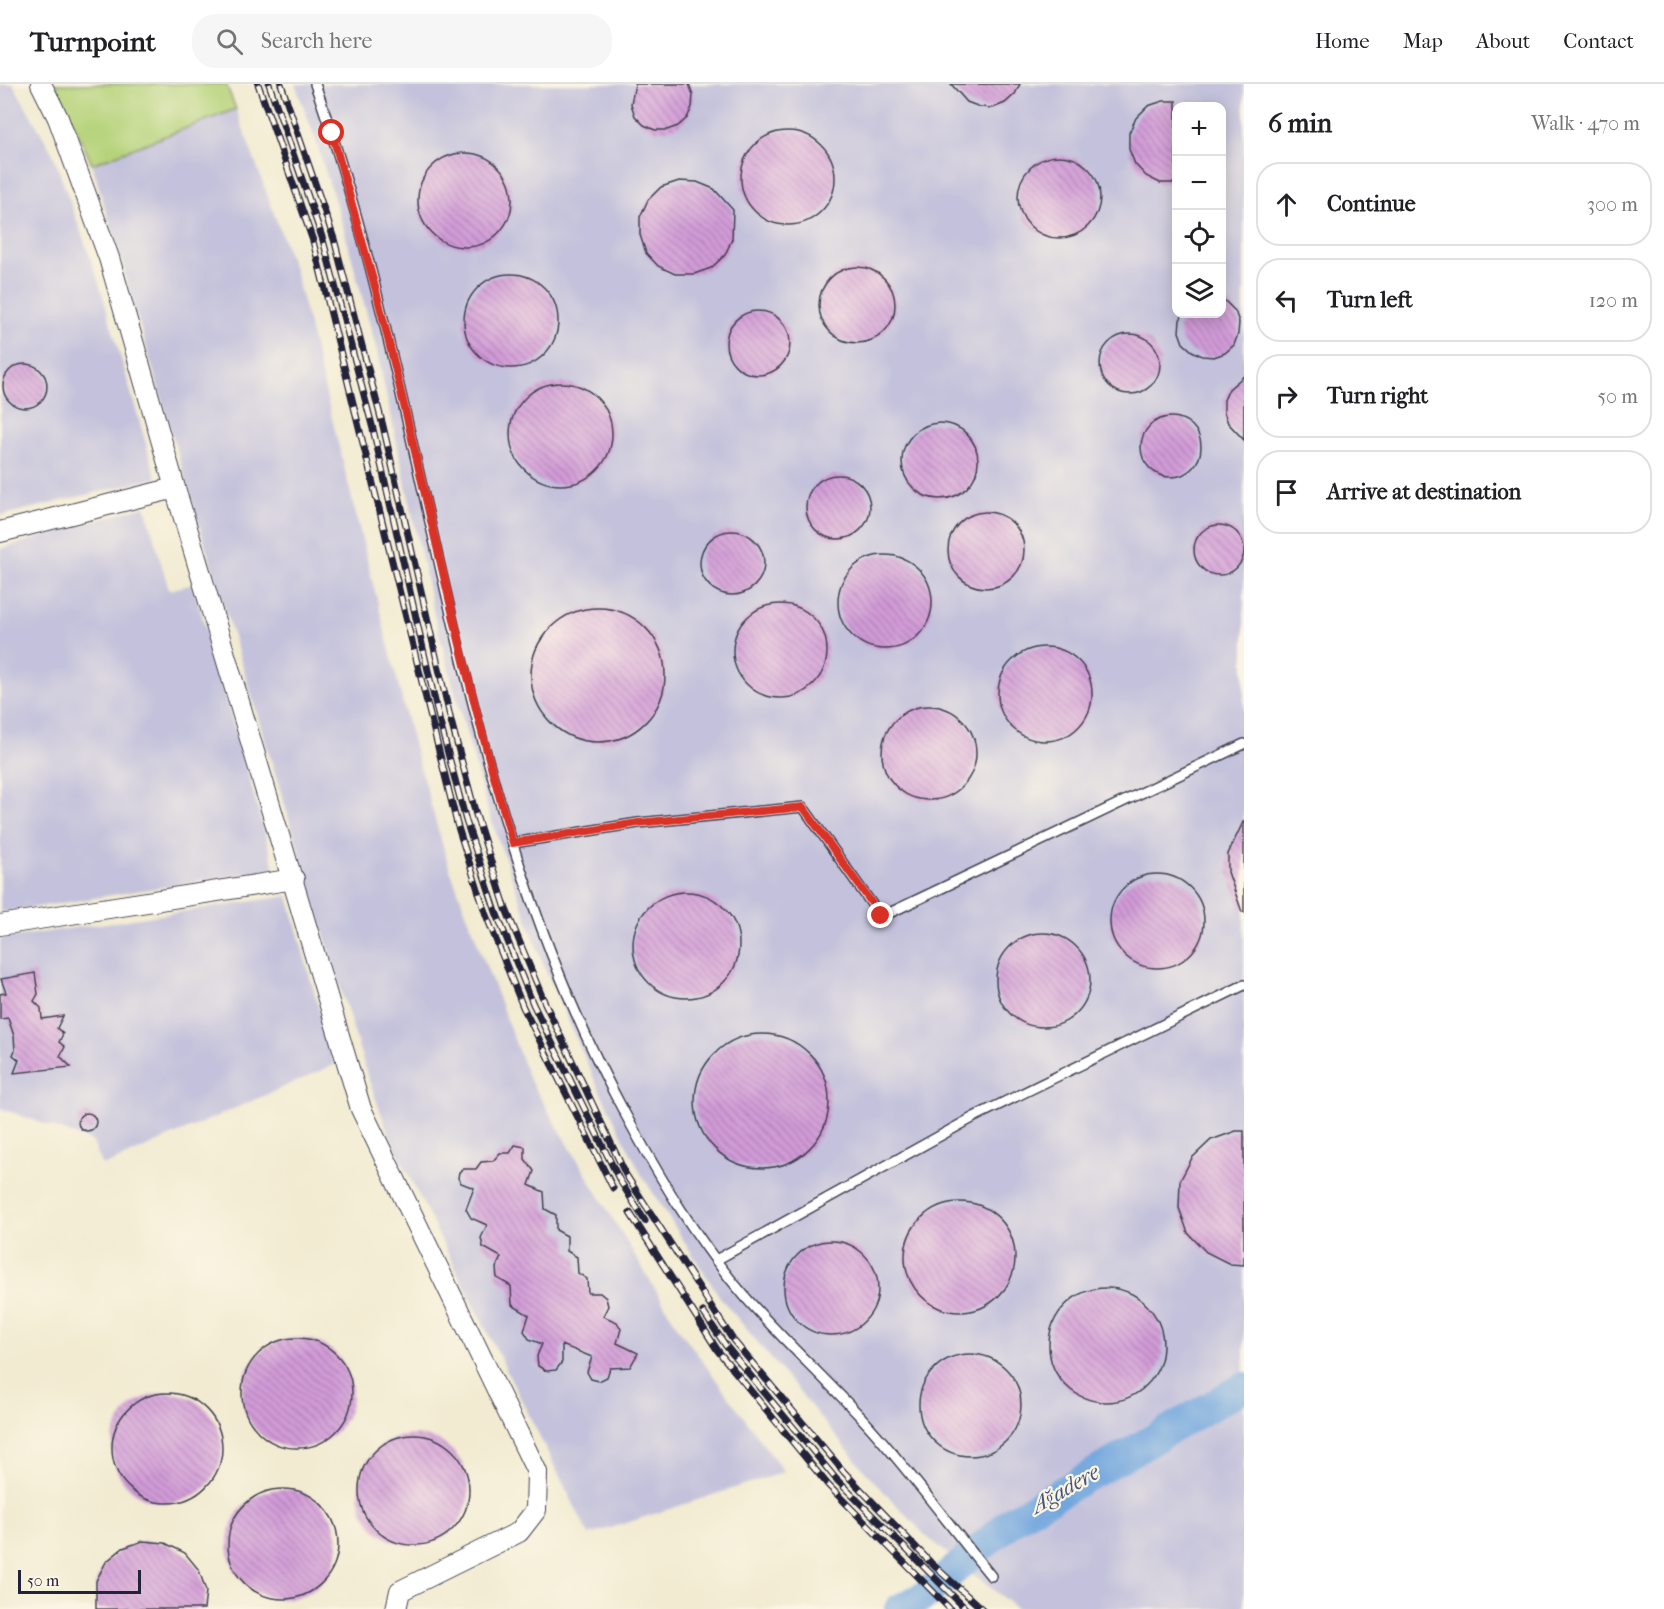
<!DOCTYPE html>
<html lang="en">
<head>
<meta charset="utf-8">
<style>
  :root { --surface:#fff; --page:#f6f6f6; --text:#202124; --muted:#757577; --line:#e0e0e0 }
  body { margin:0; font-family:"IM FELL French Canon",serif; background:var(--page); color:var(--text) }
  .controls { position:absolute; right:18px; top:18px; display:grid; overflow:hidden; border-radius:12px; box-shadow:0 3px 15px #0003 }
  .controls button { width:54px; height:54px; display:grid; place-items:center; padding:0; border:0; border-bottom:2px solid var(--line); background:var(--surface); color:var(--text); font:30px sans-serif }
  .scale { position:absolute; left:18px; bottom:15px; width:123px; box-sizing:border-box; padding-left:6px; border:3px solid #22223b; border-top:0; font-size:16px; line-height:21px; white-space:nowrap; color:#22223b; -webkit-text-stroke:4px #fcf5e5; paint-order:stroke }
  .stop { position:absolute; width:18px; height:18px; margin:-14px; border:4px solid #d93025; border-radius:50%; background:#fff }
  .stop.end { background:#d93025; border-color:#fff; box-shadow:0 2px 6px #0008 }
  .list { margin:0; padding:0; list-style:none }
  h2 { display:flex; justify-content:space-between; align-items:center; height:78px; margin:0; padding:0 24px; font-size:26px }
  h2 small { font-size:20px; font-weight:400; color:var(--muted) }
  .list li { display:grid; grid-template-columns:39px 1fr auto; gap:18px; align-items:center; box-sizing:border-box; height:84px; margin:0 12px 12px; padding:0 12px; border:2px solid var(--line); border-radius:24px }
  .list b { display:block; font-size:22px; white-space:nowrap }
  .list em { font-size:20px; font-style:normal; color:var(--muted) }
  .icon { flex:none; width:33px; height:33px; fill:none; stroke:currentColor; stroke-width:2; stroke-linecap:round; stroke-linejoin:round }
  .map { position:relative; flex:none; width:1244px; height:1525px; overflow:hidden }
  header { display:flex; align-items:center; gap:36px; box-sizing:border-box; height:84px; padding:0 30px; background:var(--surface); border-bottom:2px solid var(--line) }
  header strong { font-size:28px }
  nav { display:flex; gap:33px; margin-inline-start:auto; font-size:21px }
  .search { width:420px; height:54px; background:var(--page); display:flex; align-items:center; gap:15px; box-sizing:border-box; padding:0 21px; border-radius:24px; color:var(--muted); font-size:22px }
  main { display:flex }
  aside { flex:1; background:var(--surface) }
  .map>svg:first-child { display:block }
</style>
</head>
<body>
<header>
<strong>Turnpoint</strong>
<div class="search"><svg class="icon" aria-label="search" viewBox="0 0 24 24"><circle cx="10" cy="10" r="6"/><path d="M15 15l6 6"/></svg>Search here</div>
<nav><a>Home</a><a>Map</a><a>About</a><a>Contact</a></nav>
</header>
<main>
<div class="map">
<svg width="1244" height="1525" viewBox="0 0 1244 1525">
  <defs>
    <pattern id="building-back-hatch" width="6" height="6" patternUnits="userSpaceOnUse" patternTransform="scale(1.5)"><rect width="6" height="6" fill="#d29bd8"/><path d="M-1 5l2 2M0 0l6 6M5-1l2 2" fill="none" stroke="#aa7eb0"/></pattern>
  </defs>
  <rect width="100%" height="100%" fill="#fcf5e5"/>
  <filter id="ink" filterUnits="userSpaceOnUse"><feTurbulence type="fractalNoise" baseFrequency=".0167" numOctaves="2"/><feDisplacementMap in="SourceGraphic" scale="12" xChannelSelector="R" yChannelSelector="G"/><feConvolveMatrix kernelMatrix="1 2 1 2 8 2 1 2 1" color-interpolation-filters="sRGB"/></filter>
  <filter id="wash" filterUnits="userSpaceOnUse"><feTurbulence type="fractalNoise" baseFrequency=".008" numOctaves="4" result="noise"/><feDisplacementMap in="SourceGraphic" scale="24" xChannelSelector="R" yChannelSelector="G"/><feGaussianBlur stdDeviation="1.35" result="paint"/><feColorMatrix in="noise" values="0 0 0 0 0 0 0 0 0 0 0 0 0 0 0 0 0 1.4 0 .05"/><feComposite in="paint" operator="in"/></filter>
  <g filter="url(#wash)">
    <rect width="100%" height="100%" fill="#f2ebd1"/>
    <path fill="#c3c1db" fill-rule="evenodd" d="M0,0H13L53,70L98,196L156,394L0,432Z
      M295,0H1244V1525H1017L927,1453L869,1392L719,1212L641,1090L596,999L543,880L488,727L435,535L377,268L345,149L313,48ZM1176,22H1222V230H1176Z
      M236,25L296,190L411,652L449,783L529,995L679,1245L784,1388L589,1451L391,1056L368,994L185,394L92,80Z
      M145,422L169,506L193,500L275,785L0,829V465Z
      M288,812L334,981L103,1082L92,1057L0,1024V855Z"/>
    <path fill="#b6d37a" stroke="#6c7a5a" stroke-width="1.5" d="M55,0H226L236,25L92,80Z"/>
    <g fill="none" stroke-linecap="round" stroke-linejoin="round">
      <path stroke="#71a6de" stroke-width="30" d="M899,1525L924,1512L1014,1435L1244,1303"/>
    </g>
    <g id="blocks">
      <path fill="url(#building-back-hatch)" d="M635,0H689L693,11L692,23L687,34L678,42L667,46H655L644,41L635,32L631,20Z
        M951,0H1020L1015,10L1005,19L993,24L980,23L967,18Z
        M1163,17H1176V99H1160L1146,92L1135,80L1129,65V49L1136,34L1148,22Z
        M741 94a47 47 0 1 1 94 0a47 47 0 1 1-94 0Z
        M418 116a47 47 0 1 1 94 0a47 47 0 1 1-94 0Z
        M1018 113a41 41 0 1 1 82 0a41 41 0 1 1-82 0Z
        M679,97L697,98L714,105L733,126L732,155L725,171L711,184L694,190H675L658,182L646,169L640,151V133L648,116L661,103Z
        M819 221a38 38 0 1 1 76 0a38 38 0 1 1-76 0Z
        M464 237a47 47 0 1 1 94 0a47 47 0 1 1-94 0Z
        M1221,213L1235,227L1239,238L1238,250L1234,261L1225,269L1214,273L1202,272L1192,267L1183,259L1179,248L1180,236L1183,230H1221Z
        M726 259a32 32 0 1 1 64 0a32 32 0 1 1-64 0Z
        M1100 280a30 30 0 1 1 60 0a30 30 0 1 1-60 0Z
        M3 302a22 22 0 1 1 44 0a22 22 0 1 1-44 0Z
        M1244,292V356L1228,339L1224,328V316L1229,305Z
        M510 350a51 51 0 1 1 102 0a51 51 0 1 1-102 0Z
        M1141 363a30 30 0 1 1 60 0a30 30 0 1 1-60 0Z
        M902 377a38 38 0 1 1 76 0a38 38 0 1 1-76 0Z
        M806 423a32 32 0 1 1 64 0a32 32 0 1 1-64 0Z
        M948 466a38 38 0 1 1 76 0a38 38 0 1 1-76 0Z
        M1194 466a25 25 0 1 1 50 0a25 25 0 1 1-50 0Z
        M700 479a32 32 0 1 1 64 0a32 32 0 1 1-64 0Z
        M838 518a47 47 0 1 1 94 0a47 47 0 1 1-94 0Z
        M733 567a47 47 0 1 1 94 0a47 47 0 1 1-94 0Z
        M531 591a67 67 0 1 1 134 0a67 67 0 1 1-134 0Z
        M998 610a47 47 0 1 1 94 0a47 47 0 1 1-94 0Z
        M882 669a47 47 0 1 1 94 0a47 47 0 1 1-94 0Z
        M1244,736V828H1242L1228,788V770Z
        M1110 837a47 47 0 1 1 94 0a47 47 0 1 1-94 0Z
        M633 861a53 53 0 1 1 106 0a53 53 0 1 1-106 0Z
        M996 896a47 47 0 1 1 94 0a47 47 0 1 1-94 0Z
        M35,889L38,910L34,917L41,924L42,935L63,932L57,944L63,950L59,958L65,963L60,972L71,983L14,989L19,976L13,971L15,966L14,952L8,934L0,935V910L6,909L1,895Z
        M695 1017a67 67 0 1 1 134 0a67 67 0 1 1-134 0Z
        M78 1038a9 9 0 1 1 18 0a9 9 0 1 1-18 0Z
        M1236,1047H1244V1181L1230,1180L1206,1168L1188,1149L1179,1124L1180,1097L1192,1074L1211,1056Z
        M515,1061L525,1063V1075L534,1087L529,1101L544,1108L545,1125L556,1131V1146L567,1152V1167L577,1173L578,1189L587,1195L588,1209H600L606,1214L608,1222L603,1232L617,1238L621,1245L617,1259L638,1269L630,1283L610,1284L607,1293L599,1297L591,1295L587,1288L592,1273L562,1261V1278L556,1286L546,1287L538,1282L537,1272L542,1260L529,1255L524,1247L529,1231L512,1221L511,1202L497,1194L496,1184L501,1173L483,1163L481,1154L487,1141L471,1134L466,1125L474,1104L461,1099L458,1094L459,1088L464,1085H476L481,1078L493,1077L500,1069H510Z
        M905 1173a55 55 0 1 1 110 0a55 55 0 1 1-110 0Z
        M784 1204a47 47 0 1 1 94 0a47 47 0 1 1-94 0Z
        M1049 1261a57 57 0 1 1 114 0a57 57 0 1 1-114 0Z
        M242 1309a55 55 0 1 1 110 0a55 55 0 1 1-110 0Z
        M919 1321a51 51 0 1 1 102 0a51 51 0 1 1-102 0Z
        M112 1364a55 55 0 1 1 110 0a55 55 0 1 1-110 0Z
        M359 1406a55 55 0 1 1 110 0a55 55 0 1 1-110 0Z
        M228 1460a55 55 0 1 1 110 0a55 55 0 1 1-110 0Z
        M143,1457L165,1459L185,1469L199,1486L206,1507L204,1525H96V1497L106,1478L123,1464Z"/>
    </g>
  </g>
  <g filter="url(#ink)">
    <use href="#blocks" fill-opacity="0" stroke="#414052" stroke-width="1.5"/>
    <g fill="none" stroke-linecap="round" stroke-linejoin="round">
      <defs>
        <path id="lane" d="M315,0C433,336 451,709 623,1026C658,1091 698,1159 747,1215C786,1259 830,1299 869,1342C912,1390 950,1442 991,1492
          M513,759L638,739L803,723L881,833L1244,660
          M716,1176L974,1033L1244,901"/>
        <path id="street" d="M41,0L58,34L109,174L175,404L361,1025L537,1388L536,1426L519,1448L400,1507L396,1525
          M0,448L175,404
          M0,841L294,795"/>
      </defs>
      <use href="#lane" stroke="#414052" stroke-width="12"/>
      <use href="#street" stroke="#414052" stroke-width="22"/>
      <use href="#lane" stroke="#fff" stroke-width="9"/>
      <use href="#street" stroke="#fff" stroke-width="20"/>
      <defs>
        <path id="rail" d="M258,0L313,157L457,740L486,831L523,923L613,1104
          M269,0L323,156L373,345L440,639L466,737L496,828L533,920L619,1095L645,1137
          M281,0L334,155L383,342L451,637L476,731L506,825L544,917L626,1091L733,1256L844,1388L931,1479L982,1525
          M630,1129L718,1267L828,1401L950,1525
          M703,1228L726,1262L836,1395L966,1525"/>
      </defs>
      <use href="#rail" stroke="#22223b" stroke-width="7"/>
      <use href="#rail" stroke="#fcf5e5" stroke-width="4.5" stroke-dasharray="14" stroke-linecap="butt"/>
    </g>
  </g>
  <g fill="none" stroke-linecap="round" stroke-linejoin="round" filter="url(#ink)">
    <path stroke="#d93025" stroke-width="8" d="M332,49C346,100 361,152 375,203C423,388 458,576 513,759L638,739L803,723L881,832"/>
  </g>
  <g text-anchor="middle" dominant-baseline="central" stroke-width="4.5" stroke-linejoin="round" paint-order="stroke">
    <g font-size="22" font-style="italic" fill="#42577c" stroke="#fcf5e5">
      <text transform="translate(1065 1405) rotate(-30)">Ağadere</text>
    </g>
  </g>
</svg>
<div class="controls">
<button>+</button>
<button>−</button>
<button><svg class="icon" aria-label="locate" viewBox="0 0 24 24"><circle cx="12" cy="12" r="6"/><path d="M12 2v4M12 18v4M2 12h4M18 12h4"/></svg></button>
<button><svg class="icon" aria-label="layers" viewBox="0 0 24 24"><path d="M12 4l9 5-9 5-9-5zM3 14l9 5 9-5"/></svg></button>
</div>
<div class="scale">50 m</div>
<div class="stop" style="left:332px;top:49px"></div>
<div class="stop end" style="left:881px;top:832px"></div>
</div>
<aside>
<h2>6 min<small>Walk · 470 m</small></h2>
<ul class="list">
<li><svg class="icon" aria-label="ahead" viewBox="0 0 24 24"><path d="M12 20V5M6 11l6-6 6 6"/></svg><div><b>Continue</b></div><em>300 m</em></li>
<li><svg class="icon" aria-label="left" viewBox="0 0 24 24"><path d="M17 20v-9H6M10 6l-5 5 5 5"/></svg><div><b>Turn left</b></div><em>120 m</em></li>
<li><svg class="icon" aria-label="right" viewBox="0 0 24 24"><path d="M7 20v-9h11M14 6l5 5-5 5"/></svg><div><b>Turn right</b></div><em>50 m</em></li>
<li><svg class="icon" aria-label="arrive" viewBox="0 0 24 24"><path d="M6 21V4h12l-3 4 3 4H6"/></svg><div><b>Arrive at destination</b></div></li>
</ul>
</aside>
</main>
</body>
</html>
